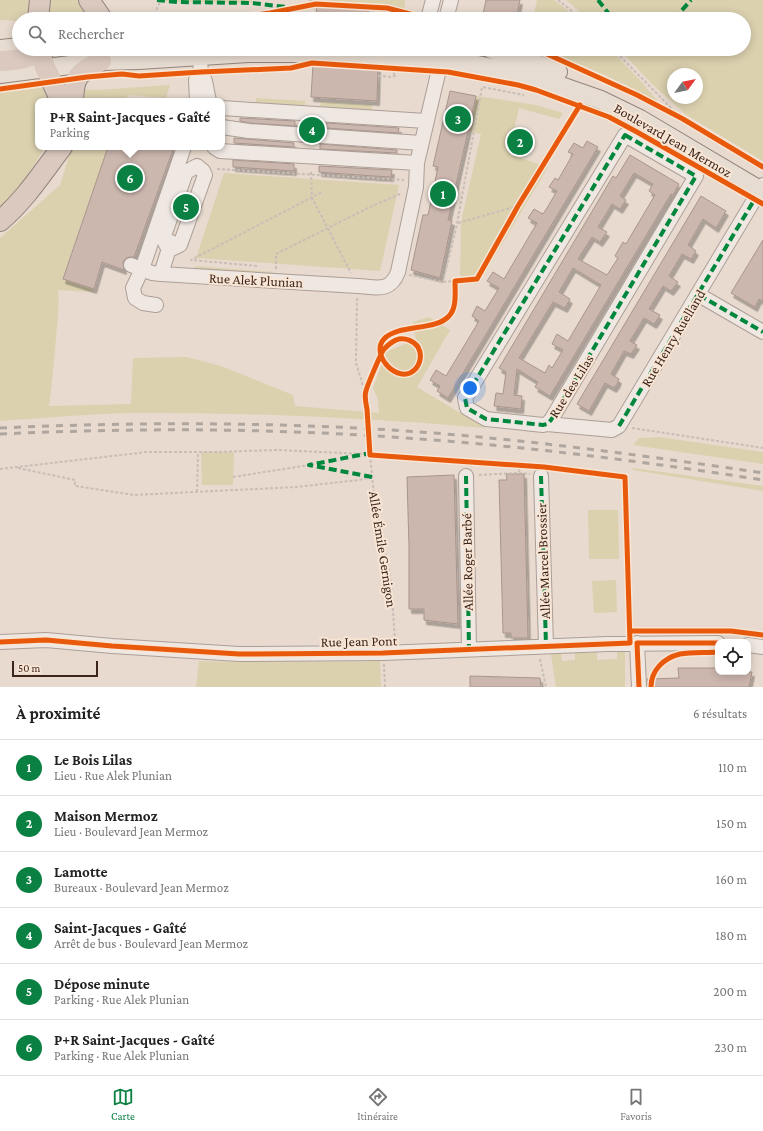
<!DOCTYPE html>
<html lang="fr">
<head>
<meta charset="utf-8">
<style>
  :root { --surface:#fff; --page:#f2f2f2; --text:#222; --muted:#767676; --line:#e0e0e0; --accent:#0b8043 }
  body { margin:0; font-family:"Crimson Pro",serif; background:var(--page); color:var(--text) }
  .controls { position:absolute; right:12px; bottom:12px; display:grid; overflow:hidden; border-radius:8px; box-shadow:0 2px 10px #0003 }
  .controls button { width:36px; height:36px; display:grid; place-items:center; padding:0; border:0; border-bottom:1px solid var(--line); background:var(--surface); color:var(--text); font:20px sans-serif }
  .compass { position:absolute; left:667px; top:68px; width:36px; height:36px; border-radius:50%; background:var(--surface); box-shadow:0 2px 10px #0003; rotate:57deg }
  .scale { position:absolute; left:12px; bottom:10px; width:86px; box-sizing:border-box; padding-left:4px; border:2px solid #3d251d; border-top:0; font-size:11px; line-height:14px; white-space:nowrap; color:#3d251d; -webkit-text-stroke:3px #f8e5d4; paint-order:stroke }
  .you { position:absolute; left:470px; top:388px; width:14px; height:14px; margin:-10px; border:3px solid #fff; border-radius:50%; background:#1a73e8; box-shadow:0 0 0 6px #1a73e833 }
  .badge { display:grid; place-items:center; width:26px; height:26px; border-radius:50%; background:var(--accent); color:#fff; font-size:13px; font-weight:700 }
  .pin { position:absolute; translate:-50% -50%; border:2px solid #fff; box-shadow:0 1px 4px #0006 }
  .popup { position:absolute; left:35px; top:98px; width:190px; height:52px; box-sizing:border-box; display:grid; place-content:center; border-radius:8px; background:var(--surface); filter:drop-shadow(0 1px 3px #0005); font-size:13px; white-space:nowrap; color:var(--muted) }
  .popup b { font-size:15px; color:var(--text) }
  .popup::after { content:''; position:absolute; left:50%; top:100%; margin-left:-8px; border:8px solid transparent; border-top-color:var(--surface) }
  .list { margin:0; padding:0; list-style:none }
  h2 { display:flex; justify-content:space-between; align-items:center; height:52px; margin:0; padding:0 16px; font-size:17px }
  h2 small { font-size:13px; font-weight:400; color:var(--muted) }
  .list li { display:grid; grid-template-columns:26px 1fr auto; gap:12px; align-items:center; box-sizing:border-box; height:56px; padding:0 16px; border-top:1px solid var(--line) }
  .list b { display:block; font-size:15px; white-space:nowrap }
  .list p { margin:0; font-size:13px; white-space:nowrap; color:var(--muted) }
  .list em { font-size:13px; font-style:normal; color:var(--muted) }
  .icon { flex:none; width:22px; height:22px; fill:none; stroke:currentColor; stroke-width:2; stroke-linecap:round; stroke-linejoin:round }
  .map { position:relative; flex:none; width:763px; height:687px; overflow:hidden }
  .search { position:absolute; background:var(--surface); box-shadow:0 2px 10px #0003; left:12px; right:12px; top:12px; height:44px; display:flex; align-items:center; gap:10px; box-sizing:border-box; padding:0 14px; border-radius:22px; color:var(--muted); font-size:15px }
  .sheet { height:388px; background:var(--surface) }
  nav { display:flex; justify-content:space-around; align-items:center; box-sizing:border-box; height:56px; border-top:1px solid var(--line); background:var(--surface); font-size:11px; color:var(--muted) }
  nav a { display:grid; justify-items:center; gap:2px }
  nav .on { color:var(--accent) }
  .map>svg:first-child { display:block }
</style>
</head>
<body>
<div class="map">
<svg width="763" height="687" viewBox="0 0 763 687">
  <defs>
    <filter id="shadow"><feDropShadow dx="2.5" dy="4.5" stdDeviation="0" flood-color="#0004"/></filter>
  </defs>
  <rect width="100%" height="100%" fill="#e8dace"/>
  <path fill="#dbd1af" fill-rule="evenodd" d="M0,0H33L32,19H19V21L0,20Z
    M48,0H81L95,19H46Z
    M157,0H252V3L178,2Z
    M321,0H405L404,10L368,4Z
    M537,0H554L579,19H533Z
    M566,0H763V161L685,114L651,83L619,49H744V19H588ZM673,74H697V98H673Z
    M62,49H176L66,59Z
    M545,49H610L638,78L662,106L624,84Z
    M170,85L166,98L130,95L121,101H81L82,89L96,90Z
    M47,87L53,101H38V147H45L17,193L0,214V93Z
    M476,96L536,105L563,113L559,119L519,108L513,135L511,155L548,167L479,283L460,284L461,222L481,134L468,131Z
    M256,98L305,101V106L256,103Z
    M321,102L372,105V110L320,107Z
    M72,147H108L63,279L94,289L93,292L58,290C60,311 56,330 55,350C53,368 52,387 49,406L131,404L133,358L186,357L221,366L293,395L295,406L379,413L378,400L373,388L386,352L416,339L413,322L429,317L450,330L417,387L485,428C368,418 250,412 133,413C88,414 44,418 0,421V238L60,185Z
    M224,173L399,185L380,271L196,258Z
    M195,266L273,272V275L194,270Z
    M659,437L763,452V464L633,445L639,438Z
    M201,452H234L233,485H202Z
    M633,468L763,486V491L633,470Z
    M588,510H618L619,559H589Z
    M616,580L617,612L594,613L592,581Z
    M597,652V660L617,659V652H625V687H556L551,654L561,653L562,661L575,660V653Z
    M199,661C259,663 319,662 380,661L381,687H196Z"/>
  <path fill="#ccb7ae" stroke="#a9958d" fill-rule="evenodd" filter="url(#shadow)" d="M486,0H520L516,19H482Z
    M317,2L367,6L366,19L316,15Z
    M313,64L378,67L377,101L311,97Z
    M450,91L476,96L448,220L452,221L440,278L411,270L423,215H428L438,167L433,166Z
    M240,118L295,121V126L250,123L240,121Z
    M326,123L399,128L398,133L325,128Z
    M514,136L528,137L527,149L512,147Z
    M234,138L294,143V147L234,143Z
    M587,141L598,147L448,398L437,391L440,386L430,380L436,370L446,376L479,321L472,316L477,306L485,311L499,288L487,281L493,272L504,279L537,223L528,218L534,209L543,214L547,208L557,191L549,187L555,178L558,180L573,154L568,152L574,143L583,148Z
    M320,144L397,150V153L320,149Z
    M108,147H174L134,257H129L125,259L123,262L124,270L102,262L94,289L63,279Z
    M630,155L679,184L673,195L671,194L550,396L535,387L538,382L517,369L514,395L522,396L521,409L494,406L496,393L503,394L506,372L499,368L613,176L616,178ZM634,173L653,184L649,191L655,195L626,244L623,242L615,256L618,258L607,275L578,259L592,237L600,242L607,232L598,227L612,204L620,209L626,200L620,196ZM573,268L601,285L568,341L557,334L552,344L563,350L552,368L549,365L545,373L519,358L553,302L565,308L570,299L559,292Z
    M233,160L294,164V171L233,167Z
    M319,166L392,170L391,177L359,175L319,172Z
    M701,196L726,211L716,228L703,219L688,245L696,251L691,259L682,254L669,276L678,282L671,291L663,286L649,309L660,315L657,320L654,324L644,318L630,341L637,345L631,354L624,351L611,374L619,379L617,384L614,388L605,383L589,411L577,404Z
    M763,240V301L759,299L755,307L731,293Z
    M506,474H524L528,638H511V633H503L499,480H507Z
    M454,475L458,624L424,620V609H409V547L407,477Z
    M678,668H718V672H752L749,687H647V679L679,678Z
    M470,676L540,678L541,687H470Z"/>
  <g fill="none" stroke-linecap="round" stroke-linejoin="round">
    <defs>
      <path id="minor" d="M428,19L433,0
        M446,19L451,0
        M201,72L205,81L209,101
        M197,101L196,80L201,72L199,49
        M222,108L426,121
        M222,127L249,131L421,143
        M625,135L696,176L551,420L547,424L543,425L486,419L467,408L465,398Z
        M214,147L220,151L417,163
        M197,166L203,171L205,175L180,245L169,250L163,239L186,172Z
        M131,265L152,273L161,274L358,286C376,287 390,293 398,272L416,187L417,163L441,61L435,49
        M161,274L171,242
        M699,295L763,332
        M156,305L143,303L135,298L133,288L142,269L184,147
        M547,424L612,430L619,426L763,185
        M466,476L469,649
        M541,476L546,646
        M0,642L46,640L112,646L239,654L383,653L607,644L718,643
        M637,643L639,687
        M748,645L763,647"/>
      <path id="major" d="M0,49L19,47
        M491,49L517,57L558,72
        M0,74L101,61L139,60L248,53H325L468,63L535,77L601,100L640,119L763,192"/>
      <path id="highway" d="M89,0L102,19
        M38,19L40,0
        M39,49L45,67L61,101
        M0,61C12,60 30,61 37,49
        M73,101C74,74 79,73 101,61
        M0,221C25,200 42,173 62,147"/>
    </defs>
    <use href="#minor" stroke="#ad9f97" stroke-width="16"/>
    <use href="#major" stroke="#93857e" stroke-width="20"/>
    <use href="#highway" stroke="#93857e" stroke-width="22"/>
    <path stroke="#c8beb7" stroke-width="2" stroke-dasharray="3 2" stroke-linecap="butt" d="M309,0L315,3
      M313,0L317,7
      M558,0L582,19
      M308,5L317,10
      M340,7H343
      M367,12L385,13L391,19
      M366,17L384,18L388,16
      M152,19L161,0
      M613,49L675,112
      M378,76L392,77L396,75L393,73
      M217,169L404,180
      M311,172L312,198L351,273
      M458,223L518,206
      M257,266L191,260L322,192
      M276,269V254L368,208L402,193
      M409,275L443,282L455,281
      M443,282L457,224L482,87L524,95
      M357,298L356,363L365,392
      M632,428L763,448
      M370,455L374,495L391,582L395,640
      M18,468L75,480V486L134,495L296,487L359,480L372,477
      M0,469L147,452H217L277,450L365,454
      M519,472L520,466
      M479,475L519,473L530,474
      M233,477L309,465
      M197,492L198,452
      M540,659L546,687
      M384,664L385,687"/>
    <use href="#minor" stroke="#efe7e1" stroke-width="14"/>
    <use href="#major" stroke="#e7dcd1" stroke-width="18"/>
    <use href="#highway" stroke="#dbc9bf" stroke-width="20"/>
    <path stroke="#afa6a0" stroke-width="3" stroke-dasharray="7 7" stroke-linecap="butt" d="M0,428C131,422 262,422 392,430C517,438 640,455 763,473
      M0,434C131,428 262,428 392,437C517,445 640,461 763,480"/>
    <path stroke="#00873e" stroke-width="4" stroke-dasharray="8 4" stroke-linecap="butt" d="M157,0L178,2L252,3L286,7
      M598,0L613,19
      M674,19L691,0
      M625,135L696,176L551,420L547,424L543,425L486,419L467,408L465,398Z
      M699,295L763,332
      M619,426L753,202
      M466,476L469,649
      M541,476L546,646
      M372,477L309,465L365,454L372,455"/>
    <defs>
      <path id="cycleway" d="M226,19L270,13L316,4L387,8L429,19
        M536,49L637,95L683,119L763,167
        M0,89L87,77L122,74L139,76L201,72L291,68L312,63L448,72L518,85L536,90L609,117L637,132L763,204
        M630,631H731L763,635
        M0,642L46,640L112,646L239,654L383,653L630,643L625,477L544,467L370,455C369,440 368,424 367,409C366,404 364,396 366,391C367,386 381,353 384,349C388,345 394,340 399,339C406,338 414,341 418,347C423,356 420,368 410,373C393,380 371,353 384,339C398,324 436,331 449,316C457,308 455,292 455,281L477,279L518,206L580,105
        M639,687L637,643H718
        M651,687C651,670 664,658 680,654C692,652 706,653 718,652"/>
    </defs>
    <use href="#cycleway" stroke="#f8e5d4" stroke-width="8"/>
    <use href="#cycleway" stroke="#e8590c" stroke-width="5"/>
  </g>
  <g text-anchor="middle" dominant-baseline="central" stroke-width="4" stroke-linejoin="round" paint-order="stroke">
    <g font-size="14" fill="#3d251d" stroke="#f8e5d4">
      <text transform="translate(673 140) rotate(30)">Boulevard Jean Mermoz</text>
      <text transform="translate(256 280) rotate(3)">Rue Alek Plunian</text>
      <text transform="translate(673 338) rotate(-59)">Rue Henry Ruelland</text>
      <text transform="translate(571 386) rotate(-58)">Rue des Lilas</text>
      <text transform="translate(383 549) rotate(81)">Allée Émile Gernigon</text>
      <text transform="translate(543 561) rotate(-92)">Allée Marcel Brossier</text>
      <text transform="translate(467 562) rotate(-91)">Allée Roger Barbé</text>
      <text transform="translate(359 641) rotate(-1)">Rue Jean Pont</text>
    </g>
  </g>
</svg>
<div class="controls">
<button><svg class="icon" aria-label="locate" viewBox="0 0 24 24"><circle cx="12" cy="12" r="6"/><path d="M12 2v4M12 18v4M2 12h4M18 12h4"/></svg></button>
</div>
<svg class="compass" viewBox="-18 -18 36 36"><path d="M0-13l5 13h-10z" fill="#e53935"/><path d="M0 13l5-13h-10z" fill="#767676"/></svg>
<div class="scale">50 m</div>
<div class="you"></div>
<div class="pin badge" style="left:443px;top:194px">1</div>
<div class="pin badge" style="left:520px;top:142px">2</div>
<div class="pin badge" style="left:458px;top:119px">3</div>
<div class="pin badge" style="left:312px;top:130px">4</div>
<div class="pin badge" style="left:186px;top:207px">5</div>
<div class="pin badge" style="left:130px;top:178px">6</div>
<div class="popup"><b>P+R Saint-Jacques - Gaîté</b>Parking</div>
<div class="search"><svg class="icon" aria-label="search" viewBox="0 0 24 24"><circle cx="10" cy="10" r="6"/><path d="M15 15l6 6"/></svg>Rechercher</div>
</div>
<section class="sheet">
<h2>À proximité<small>6 résultats</small></h2>
<ul class="list">
<li><span class="badge">1</span><div><b>Le Bois Lilas</b><p>Lieu · Rue Alek Plunian</p></div><em>110 m</em></li>
<li><span class="badge">2</span><div><b>Maison Mermoz</b><p>Lieu · Boulevard Jean Mermoz</p></div><em>150 m</em></li>
<li><span class="badge">3</span><div><b>Lamotte</b><p>Bureaux · Boulevard Jean Mermoz</p></div><em>160 m</em></li>
<li><span class="badge">4</span><div><b>Saint-Jacques - Gaîté</b><p>Arrêt de bus · Boulevard Jean Mermoz</p></div><em>180 m</em></li>
<li><span class="badge">5</span><div><b>Dépose minute</b><p>Parking · Rue Alek Plunian</p></div><em>200 m</em></li>
<li><span class="badge">6</span><div><b>P+R Saint-Jacques - Gaîté</b><p>Parking · Rue Alek Plunian</p></div><em>230 m</em></li>
</ul>
</section>
<nav>
<a class="on"><svg class="icon" aria-label="map" viewBox="0 0 24 24"><path d="M3 6l6-2 6 2 6-2v14l-6 2-6-2-6 2zM9 4v14M15 6v14"/></svg>Carte</a>
<a><svg class="icon" aria-label="directions" viewBox="0 0 24 24"><path d="M12 3l9 9-9 9-9-9zM9 14v-3h6M13 9l2 2-2 2"/></svg>Itinéraire</a>
<a><svg class="icon" aria-label="saved" viewBox="0 0 24 24"><path d="M7 4h10v16l-5-4-5 4z"/></svg>Favoris</a>
</nav>
</body>
</html>
